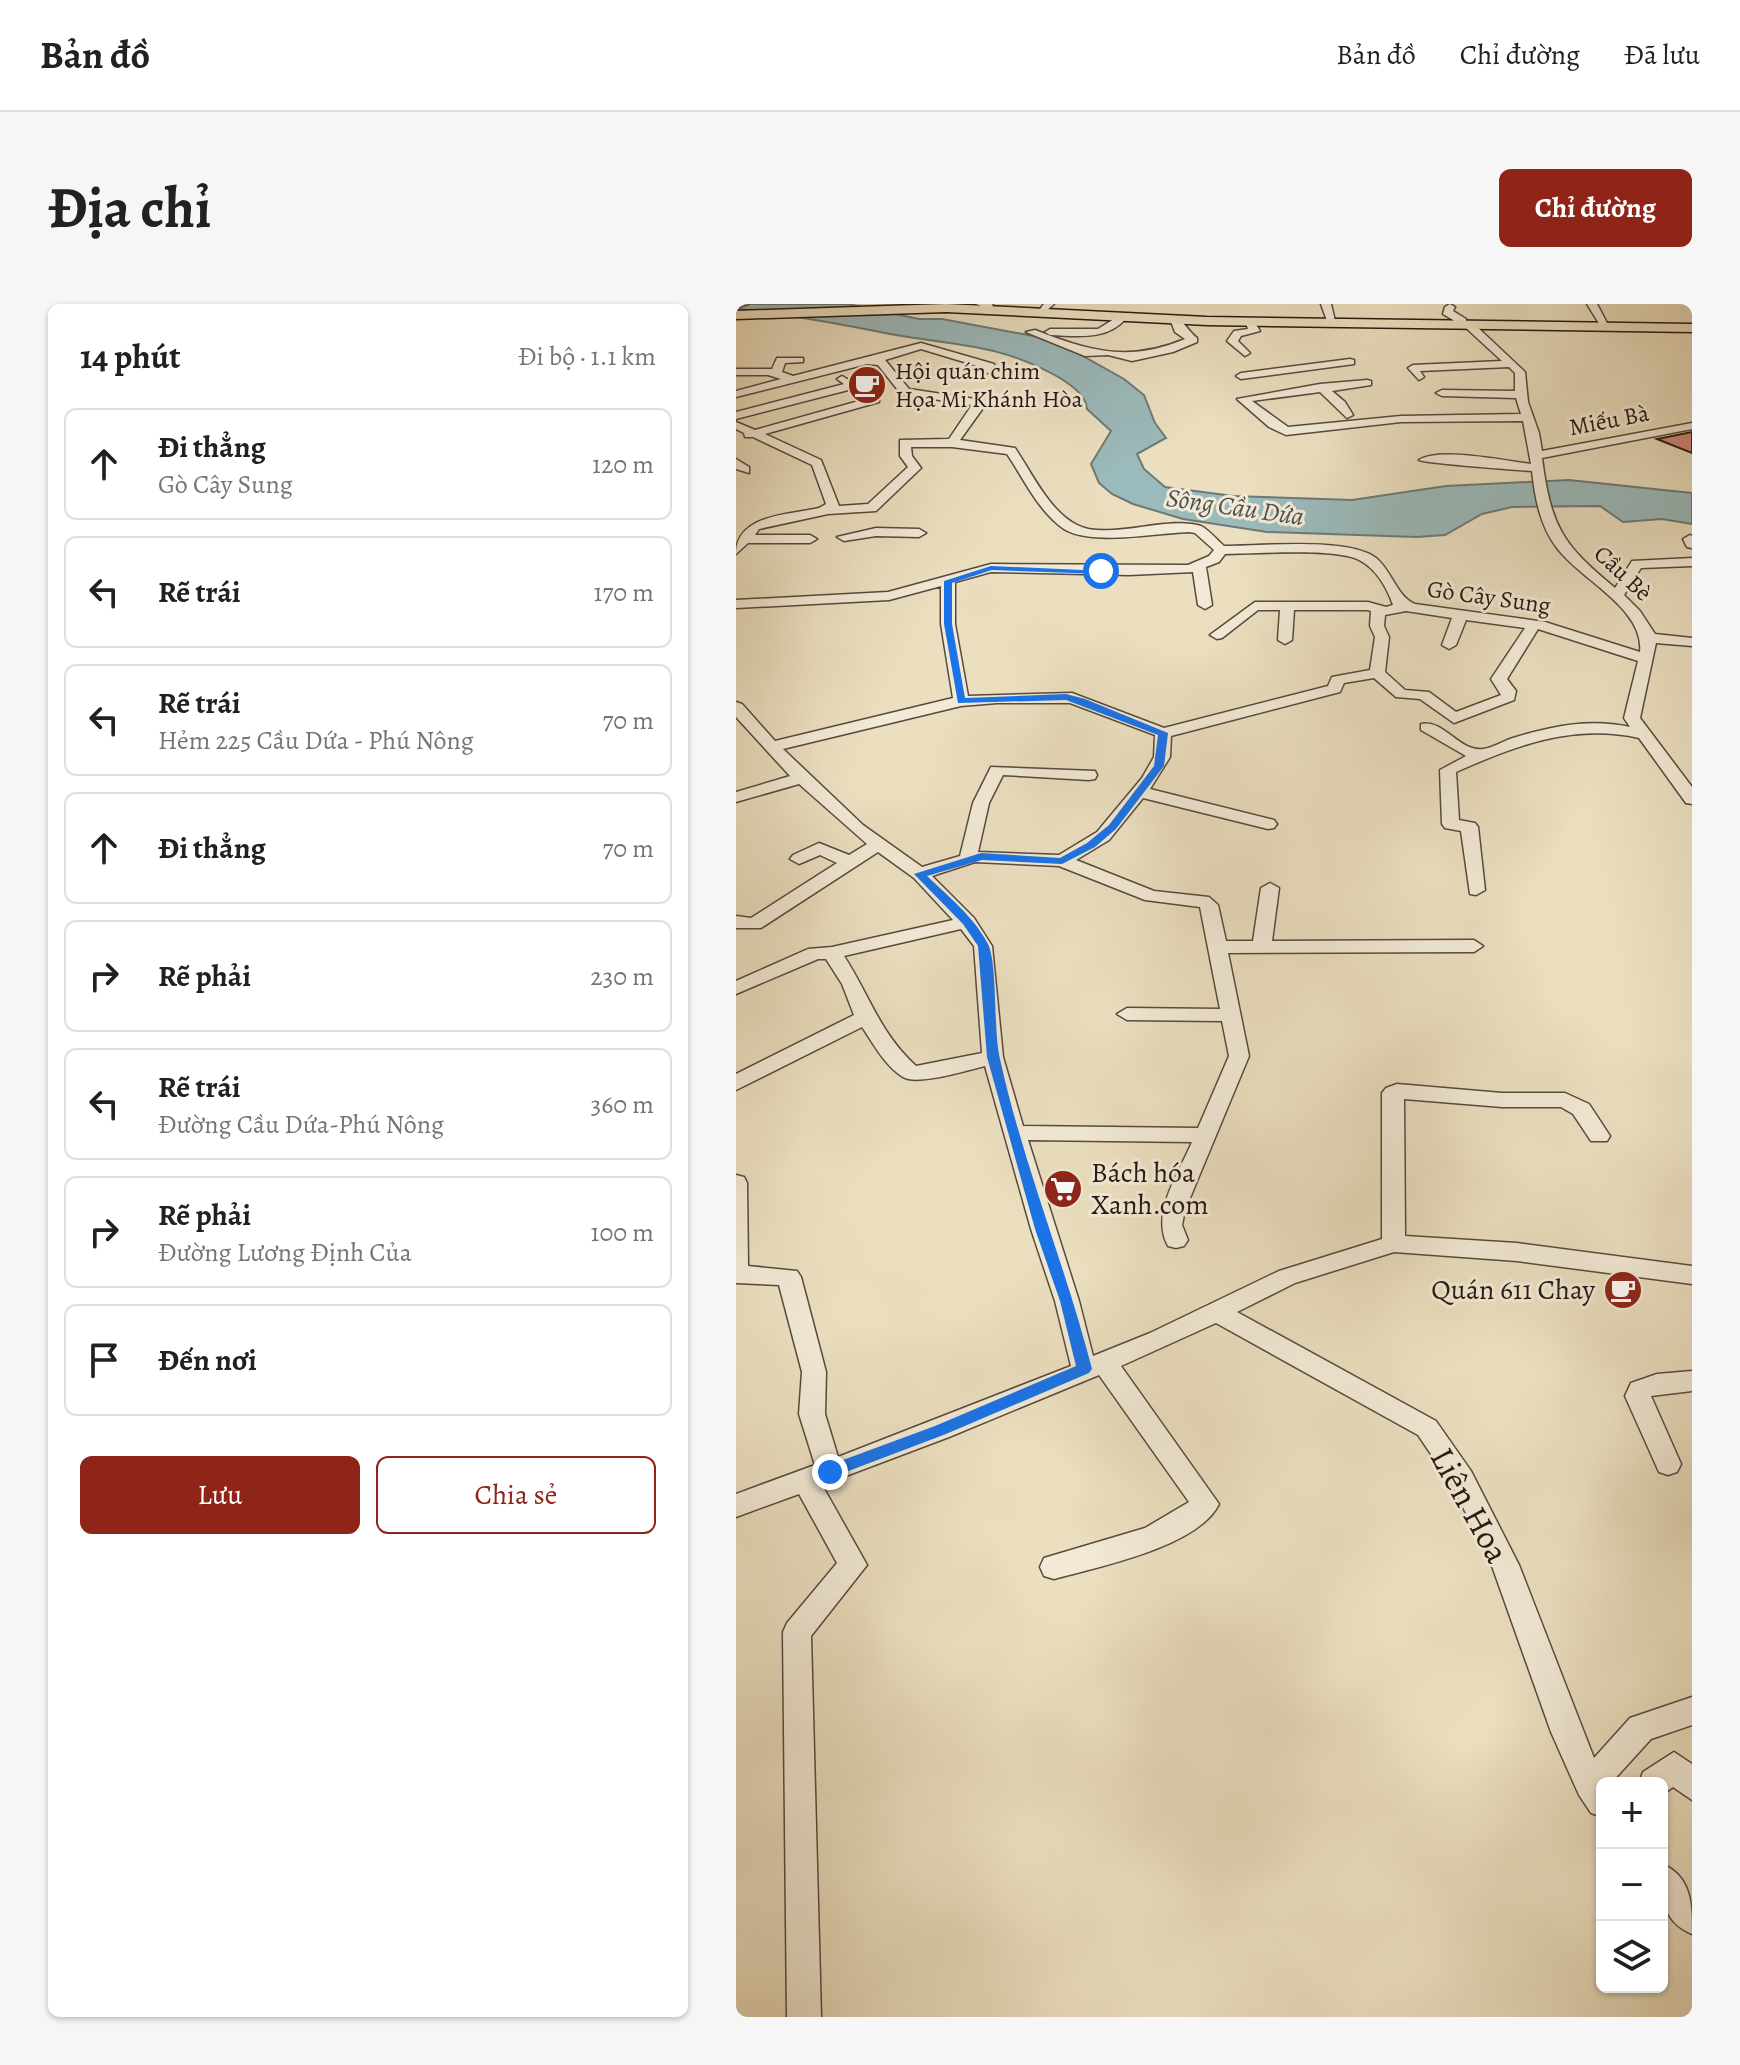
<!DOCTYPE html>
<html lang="vi">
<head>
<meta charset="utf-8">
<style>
  :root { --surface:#fff; --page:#f6f6f6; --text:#202124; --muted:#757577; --line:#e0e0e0; --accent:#8f2418 }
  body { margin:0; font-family:Alegreya,serif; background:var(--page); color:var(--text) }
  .controls { position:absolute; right:24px; bottom:24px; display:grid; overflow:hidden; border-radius:12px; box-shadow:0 2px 6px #0004 }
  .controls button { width:72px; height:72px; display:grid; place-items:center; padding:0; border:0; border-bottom:2px solid var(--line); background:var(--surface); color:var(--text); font:40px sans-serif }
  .stop { position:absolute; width:24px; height:24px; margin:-18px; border:6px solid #1a73e8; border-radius:50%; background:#fff }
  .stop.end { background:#1a73e8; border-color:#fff; box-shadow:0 2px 8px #0008 }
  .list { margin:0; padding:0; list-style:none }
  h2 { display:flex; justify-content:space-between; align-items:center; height:104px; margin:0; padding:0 32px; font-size:34px }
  h2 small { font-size:26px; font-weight:400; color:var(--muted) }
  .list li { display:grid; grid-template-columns:52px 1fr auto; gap:24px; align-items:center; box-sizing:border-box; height:112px; margin:0 16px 16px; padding:0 16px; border:2px solid var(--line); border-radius:12px }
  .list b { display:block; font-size:30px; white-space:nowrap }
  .list p { margin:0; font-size:26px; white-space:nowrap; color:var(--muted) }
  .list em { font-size:26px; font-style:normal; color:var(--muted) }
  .actions { display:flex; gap:16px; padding:24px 32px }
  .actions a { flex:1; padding:18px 0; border:2px solid var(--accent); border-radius:12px; text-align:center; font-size:28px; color:var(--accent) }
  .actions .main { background:var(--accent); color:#fff }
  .icon { flex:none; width:44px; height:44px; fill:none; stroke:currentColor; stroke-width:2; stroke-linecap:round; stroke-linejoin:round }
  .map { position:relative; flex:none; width:956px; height:1713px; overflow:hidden; border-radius:12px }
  header { display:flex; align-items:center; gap:48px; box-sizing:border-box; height:112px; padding:0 40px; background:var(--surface); border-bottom:2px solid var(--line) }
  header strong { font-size:38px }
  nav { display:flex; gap:44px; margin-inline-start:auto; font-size:28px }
  .intro { display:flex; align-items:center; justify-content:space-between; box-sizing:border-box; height:192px; padding:0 48px }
  h1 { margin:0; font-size:56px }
  .button { padding:20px 36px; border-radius:12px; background:var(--accent); color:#fff; font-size:28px; font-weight:700 }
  main { display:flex; gap:48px; padding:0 48px }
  aside { flex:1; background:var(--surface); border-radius:12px; box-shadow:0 2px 6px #0004 }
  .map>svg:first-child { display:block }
</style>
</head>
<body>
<header>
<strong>Bản đồ</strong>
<nav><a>Bản đồ</a><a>Chỉ đường</a><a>Đã lưu</a></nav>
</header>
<div class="intro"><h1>Địa chỉ</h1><a class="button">Chỉ đường</a></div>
<main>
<aside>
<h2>14 phút<small>Đi bộ · 1.1 km</small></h2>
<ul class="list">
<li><svg class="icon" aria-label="ahead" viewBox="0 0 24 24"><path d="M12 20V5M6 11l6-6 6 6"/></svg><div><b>Đi thẳng</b><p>Gò Cây Sung</p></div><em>120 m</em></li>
<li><svg class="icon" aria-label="left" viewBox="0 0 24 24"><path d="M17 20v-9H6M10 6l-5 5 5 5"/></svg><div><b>Rẽ trái</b></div><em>170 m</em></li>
<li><svg class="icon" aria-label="left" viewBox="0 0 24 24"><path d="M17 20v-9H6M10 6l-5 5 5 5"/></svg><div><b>Rẽ trái</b><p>Hẻm 225 Cầu Dứa - Phú Nông</p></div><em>70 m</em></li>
<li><svg class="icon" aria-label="ahead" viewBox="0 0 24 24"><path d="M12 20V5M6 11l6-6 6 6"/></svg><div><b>Đi thẳng</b></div><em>70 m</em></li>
<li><svg class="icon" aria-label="right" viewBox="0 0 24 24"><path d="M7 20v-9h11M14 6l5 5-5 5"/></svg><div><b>Rẽ phải</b></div><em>230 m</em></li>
<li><svg class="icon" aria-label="left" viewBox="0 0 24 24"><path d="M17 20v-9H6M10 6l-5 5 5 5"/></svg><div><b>Rẽ trái</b><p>Đường Cầu Dứa-Phú Nông</p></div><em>360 m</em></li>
<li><svg class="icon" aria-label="right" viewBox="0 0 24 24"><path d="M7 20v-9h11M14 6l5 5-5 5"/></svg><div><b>Rẽ phải</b><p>Đường Lương Định Của</p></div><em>100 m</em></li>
<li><svg class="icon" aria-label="arrive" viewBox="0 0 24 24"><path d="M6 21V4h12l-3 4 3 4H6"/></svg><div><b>Đến nơi</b></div></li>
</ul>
<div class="actions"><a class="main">Lưu</a><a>Chia sẻ</a></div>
</aside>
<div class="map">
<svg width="956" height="1713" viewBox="0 0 956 1713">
  <rect width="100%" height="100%" fill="#ebdfc0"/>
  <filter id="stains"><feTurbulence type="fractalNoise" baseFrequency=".0025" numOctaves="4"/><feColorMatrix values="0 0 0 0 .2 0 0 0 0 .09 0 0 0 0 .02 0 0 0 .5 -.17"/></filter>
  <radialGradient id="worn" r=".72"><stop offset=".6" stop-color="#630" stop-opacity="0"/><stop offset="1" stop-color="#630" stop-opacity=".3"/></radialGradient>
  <path fill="#9bbabb" stroke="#6c7a77" stroke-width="2" d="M0,0H112L183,15H206L308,34L336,46L388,75L408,91L419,119L430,134L401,150L408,165L429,183L497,192L616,196L710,182L833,176L956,189V220L926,215L887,218L864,202L776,203L746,210L709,231L680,233L531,228L447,215L397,200L376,190L363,179L355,160L375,127L351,105C350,91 335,81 324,74C263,39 220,42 154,30C104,20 55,11 4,5Z"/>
  <path fill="#d4887e" stroke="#251912" stroke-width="2" d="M956,128V149L921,135Z"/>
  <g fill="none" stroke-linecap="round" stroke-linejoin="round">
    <defs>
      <path id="minor" d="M0,0H12L0,4Z
        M240,0H256L257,2L252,5Z
        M308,0H318L309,8L304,5Z
        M585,0H595L599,17H591Z
        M714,0L719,3L717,7L730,15V19H737L789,68L792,98L803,129L806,147L956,119V125L806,154C815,223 826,240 879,284L896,257L956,254V262L905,264L888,291L904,307L919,330L956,334V342L920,339L904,414L956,483V500L950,499L903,434C838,419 778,442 720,468L723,516L739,519L742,523L749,586L740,591L734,590L725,527L709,524L706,520L704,466L730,452L685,426V420C708,415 723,448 747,445C757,444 767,437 777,434C815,422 855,414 894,423L888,414L902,357L802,325L771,375L780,387L778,396L718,419L684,395L660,393L638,374L608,379L604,388L435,432L434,453L414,485L538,516L541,520L538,524L532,525L407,494L373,536L340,556L418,587L473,593L482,601L490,637H517L525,584L534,579L543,584L536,637L738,636L747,642L738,648L492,649L513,752L449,906L446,921L452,936L448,942L440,944L432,942C414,910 443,869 456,838L292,836L343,997L357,1052L414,1029L543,967L646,935V789L650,784L661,780L766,789H829L853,800L874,832L871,837H855L837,810L825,803H766L668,795L669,932L781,939L956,962V980L781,957L658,948L559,979L501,1008L700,1117L735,1167L783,1261L858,1454L894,1414L956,1393V1421L915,1435L875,1479H866V1513L855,1509L843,1491L815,1428L756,1262L717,1183L682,1131L480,1019L385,1062L483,1200C462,1243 362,1263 318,1275L308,1272L304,1263L308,1254L409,1224L453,1198L363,1071L213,1133L86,1181L131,1261L75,1332L85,1713H51L47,1328L51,1319L101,1259L63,1190L0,1213V1190L79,1161L63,1110L66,1068L43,981L0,979V871L8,873L11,879L12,962L61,967L65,973L90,1068L89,1110L102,1153L335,1062L319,997L295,925L249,762C232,766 181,782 167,773C149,762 137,739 126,723L0,786V770L118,711L106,680L90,655H82L0,690V677L72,645L96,643L217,616L178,574L142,548L25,624H0V612L15,614L101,559L84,551L63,560L54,555L57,551L83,539L113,551L131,540L63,480L0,498V488L54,472L0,413V398L6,400L39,437L217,394L205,320V282L153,296L0,304V296L152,288L255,260L452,261L473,252L478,246L459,229L453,228C421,229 355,242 328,225C302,207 288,175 271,150L216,143H175L176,152L185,164L140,207L92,210L23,225L19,231H74L81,235L74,239H12L0,250C0,210 53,211 83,204L90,200L76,161L17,133H9L8,129L0,125V118L19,126L130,95L116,85L0,115V108L108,80L101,75L106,72L143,94V98L29,130L85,156L103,202L132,200L172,163L164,152V136L213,135L236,101L165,90L142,61L131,60L0,93V87L45,75L32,71H0V65H36L41,54H67V58L49,59L46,68L57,72L185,39L258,60L259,67L230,74L225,71L226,69L248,64L185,45L149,56L173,85L246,96L247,104L224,136L279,144C296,169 313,207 341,221C372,237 432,211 465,222C473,226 481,236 488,242C525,242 613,233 640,254C656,267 661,293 679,300L809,318L904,348C909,305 845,276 821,244C804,222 799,194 796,167C780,166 688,159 683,156C703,143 770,157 795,160L787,117L665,118L550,131L533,123L501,95L584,80L631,76L635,77V81L596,87L609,98L617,111L611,114L584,88L516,97L552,123L665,112L785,110L780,94L706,92L700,89L706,86L779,87V69L773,63L684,67L688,73L683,76L672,64L677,61L766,57L729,23V19H722L707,10L709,3ZM489,250C519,250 602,243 625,257C641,266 651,284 657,301L650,303L632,298H519L474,331L481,335L486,334L522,306H544L542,336L549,340L556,336L558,306H631L635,307L634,322L639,333L634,366L596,373L592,382L428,424L336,389L232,392L219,320V278L255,268L393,271L457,268L462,301L469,305L476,301L470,263L483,258ZM670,307L716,314L706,341L713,345L720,341L730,316L789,324L755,375L765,391L720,408L693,388L669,386L649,368L653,333L648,322L649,311ZM261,399H334L419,431L418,453L406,474L361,528L323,551L242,548L253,499L267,471L353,476L359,475L361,471L359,467L255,463L237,499L224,552L186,563L127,521L47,445L225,402ZM239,558L323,562L409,596L464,603L484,705L391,704L381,710L391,716L486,717L493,752L462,824L287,822L267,753L256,642L238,614L196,572ZM225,625L238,642L246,749L180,762C143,728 134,692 108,652Z
        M851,0H861L872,21H864Z
        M386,10L391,13C372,37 342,32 314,31L309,28L314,25H362Z
        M439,12C445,14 453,28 461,34V38L437,48L396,57L372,51L349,52L290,28L299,26C354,47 392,59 449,35L439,28L434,15Z
        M509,16H517L524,27L505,32L502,37L514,49L509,52L491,37L498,27L512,25Z
        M614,55L618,56V60L505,75L500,72L505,69Z
        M0,155L13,163V169L0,165Z
        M140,224L183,225L190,229L183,233L140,232L108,237L101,233Z
        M954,231L956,232V244L951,243L947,235Z
        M956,1067V1087L915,1092L945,1160L941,1168L932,1171L923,1168L889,1092L895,1079L921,1070Z
        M938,1448L956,1460V1496L937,1483L926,1491V1479H903L907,1468Z
        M926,1560C956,1573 956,1600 956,1630C924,1617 926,1590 926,1560Z"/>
      <path id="major" d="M210,0L471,13L956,20V28L471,21L210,8L0,15V7Z"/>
    </defs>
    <use href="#minor" stroke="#564a3e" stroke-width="3"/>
    <use href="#major" stroke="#251912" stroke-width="3"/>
    <use href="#minor" fill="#f2ead6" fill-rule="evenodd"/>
    <use href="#major" fill="#ebdfc0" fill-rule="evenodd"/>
  </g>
  <path fill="#1a73e8" d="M255,262L369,267L365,270L256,266L216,279V320L229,394L330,390L349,395L432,429L428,462L380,525L359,543L326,560L246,556L191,572C212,592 238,613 252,640C262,661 257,727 264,755C287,860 329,960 356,1065L353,1069L210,1130L94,1174L88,1172V1163L199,1122L340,1062L324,997L299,925L251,753L242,642L227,620L178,570L245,549L324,554L351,539L373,521L418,462L422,431L330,396L222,399L208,320V277Z"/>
  <defs>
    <symbol id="cafe-disc" viewBox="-11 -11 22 22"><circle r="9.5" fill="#8f2418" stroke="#f2ead6"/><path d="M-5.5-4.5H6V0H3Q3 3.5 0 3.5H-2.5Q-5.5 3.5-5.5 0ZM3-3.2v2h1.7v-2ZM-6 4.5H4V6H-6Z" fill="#fff"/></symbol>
    <symbol id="supermarket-disc" viewBox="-11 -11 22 22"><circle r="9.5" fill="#8f2418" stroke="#f2ead6"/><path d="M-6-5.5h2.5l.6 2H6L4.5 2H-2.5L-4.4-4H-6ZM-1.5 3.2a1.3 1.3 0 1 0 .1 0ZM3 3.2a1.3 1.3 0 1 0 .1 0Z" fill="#fff"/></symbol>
  </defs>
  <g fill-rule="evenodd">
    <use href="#cafe-disc" x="109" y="59" width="44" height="44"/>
    <use href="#supermarket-disc" x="305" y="863" width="44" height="44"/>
    <use href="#cafe-disc" x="865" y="964" width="44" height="44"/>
  </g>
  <g text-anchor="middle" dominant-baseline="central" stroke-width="6" stroke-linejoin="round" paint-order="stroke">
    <g font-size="24" fill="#251912" stroke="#f2ead6" text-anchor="start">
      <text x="159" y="67">Hội quán chim<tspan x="159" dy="28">Họa Mi Khánh Hòa</tspan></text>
    </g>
    <g font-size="24" fill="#251912" stroke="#f2ead6">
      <text transform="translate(873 116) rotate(-11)">Miếu Bà</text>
      <text transform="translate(887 269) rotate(43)">Cầu Bè</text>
      <text transform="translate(753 293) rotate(8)">Gò Cây Sung</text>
    </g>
    <g font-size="26" font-style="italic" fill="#4e514d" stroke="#f2ead6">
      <text transform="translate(499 203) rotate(8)">Sông Cầu Dứa</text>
    </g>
    <g font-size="28" fill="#251912" stroke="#f2ead6" text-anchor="start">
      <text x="355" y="869">Bách hóa<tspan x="355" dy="32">Xanh.com</tspan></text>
      <text x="859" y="986" text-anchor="end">Quán 611 Chay</text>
    </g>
    <g font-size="34" fill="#251912" stroke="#f2ead6">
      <text transform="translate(734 1201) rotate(61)">Liên Hoa</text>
    </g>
  </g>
  <rect width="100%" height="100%" filter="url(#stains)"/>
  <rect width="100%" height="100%" fill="url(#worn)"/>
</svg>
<div class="controls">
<button>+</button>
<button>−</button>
<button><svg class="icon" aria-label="layers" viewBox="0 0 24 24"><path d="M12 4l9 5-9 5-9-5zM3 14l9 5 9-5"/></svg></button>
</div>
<div class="stop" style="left:365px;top:267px"></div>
<div class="stop end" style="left:94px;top:1168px"></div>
</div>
</main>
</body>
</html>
